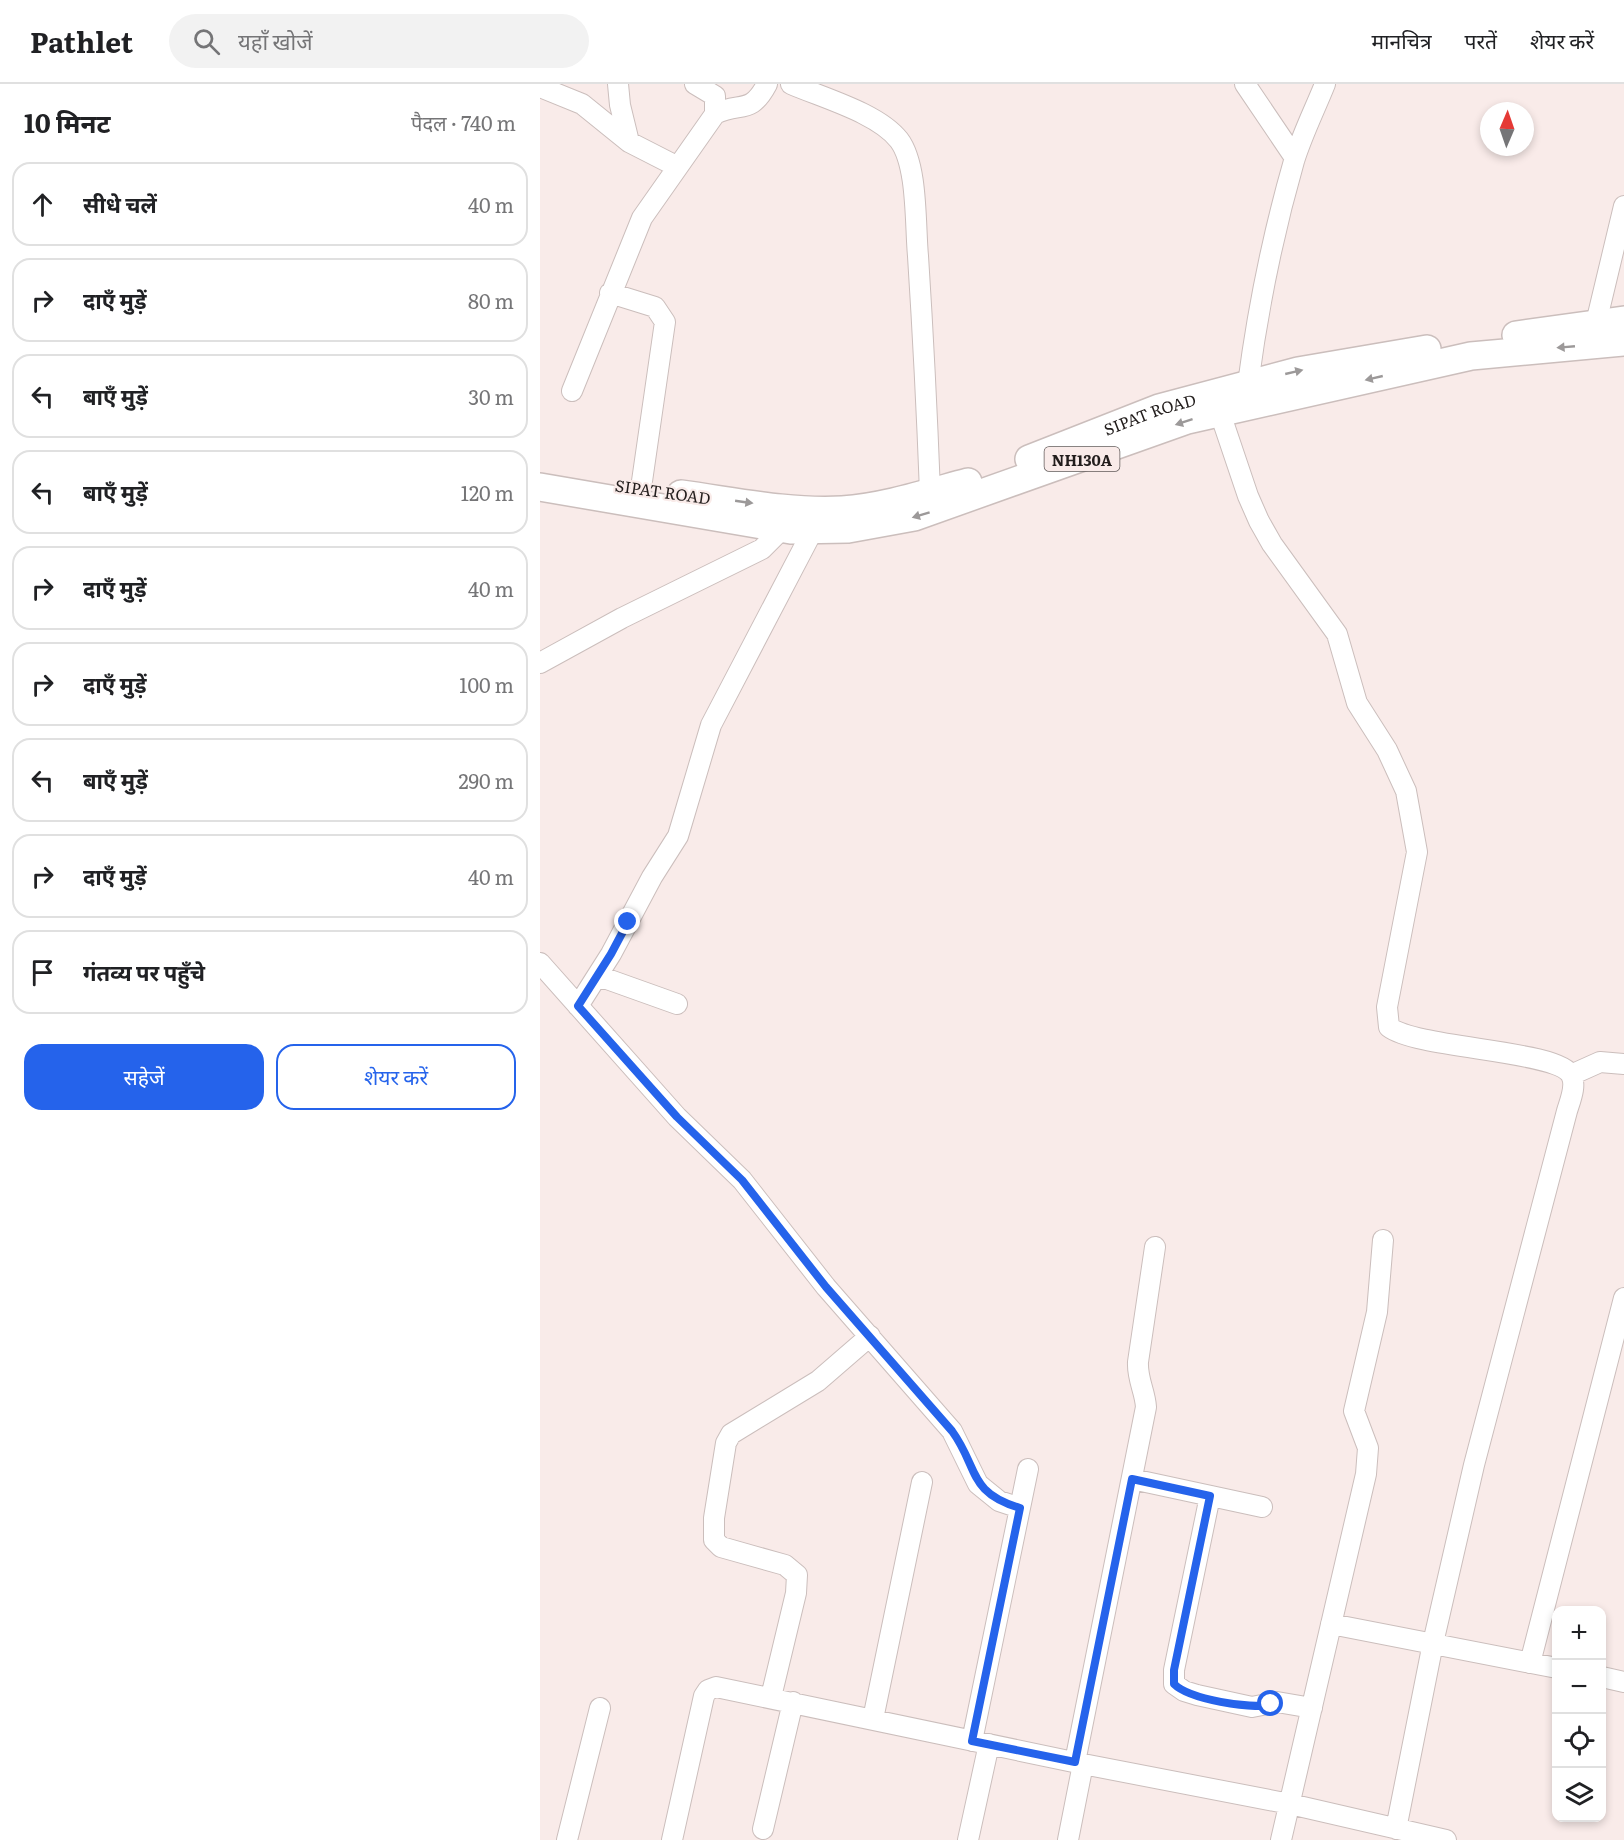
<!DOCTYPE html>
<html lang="hi">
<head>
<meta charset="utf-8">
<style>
  :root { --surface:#fff; --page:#f2f2f2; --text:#202124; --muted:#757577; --line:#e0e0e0; --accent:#2563eb }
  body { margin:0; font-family:Literata,"Noto Sans Devanagari",serif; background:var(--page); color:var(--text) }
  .controls { position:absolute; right:18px; bottom:18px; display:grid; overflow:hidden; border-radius:12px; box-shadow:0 3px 9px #0003 }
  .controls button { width:54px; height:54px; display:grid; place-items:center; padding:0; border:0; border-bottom:2px solid var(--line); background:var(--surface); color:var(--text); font:30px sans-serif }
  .compass { position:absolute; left:940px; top:18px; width:54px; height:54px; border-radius:50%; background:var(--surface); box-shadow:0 3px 9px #0003; rotate:2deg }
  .stop { position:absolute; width:18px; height:18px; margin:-14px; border:4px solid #2563eb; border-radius:50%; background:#fff }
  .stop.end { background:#2563eb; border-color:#fff; box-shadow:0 2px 6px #0008 }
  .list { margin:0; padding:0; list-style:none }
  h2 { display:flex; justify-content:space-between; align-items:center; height:78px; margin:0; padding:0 24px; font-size:26px }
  h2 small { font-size:20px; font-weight:400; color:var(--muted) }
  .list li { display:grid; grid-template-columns:39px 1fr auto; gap:18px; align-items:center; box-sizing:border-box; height:84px; margin:0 12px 12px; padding:0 12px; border:2px solid var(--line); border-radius:18px }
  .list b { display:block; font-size:22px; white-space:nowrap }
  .list em { font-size:20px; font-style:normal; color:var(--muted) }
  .actions { display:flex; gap:12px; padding:18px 24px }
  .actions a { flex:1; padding:14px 0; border:2px solid var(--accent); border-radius:18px; text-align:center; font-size:21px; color:var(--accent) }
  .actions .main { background:var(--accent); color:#fff }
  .icon { flex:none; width:33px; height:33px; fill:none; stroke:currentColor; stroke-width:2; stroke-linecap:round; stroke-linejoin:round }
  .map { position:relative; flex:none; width:1084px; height:1756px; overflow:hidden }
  header { display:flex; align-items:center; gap:36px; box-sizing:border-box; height:84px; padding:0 30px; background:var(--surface); border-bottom:2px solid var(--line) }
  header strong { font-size:28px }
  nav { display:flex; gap:33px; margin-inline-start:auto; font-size:21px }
  .search { width:420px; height:54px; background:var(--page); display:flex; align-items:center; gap:15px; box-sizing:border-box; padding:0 21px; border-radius:33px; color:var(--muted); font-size:22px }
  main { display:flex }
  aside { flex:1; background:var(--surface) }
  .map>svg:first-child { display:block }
</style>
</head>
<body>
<header>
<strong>Pathlet</strong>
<div class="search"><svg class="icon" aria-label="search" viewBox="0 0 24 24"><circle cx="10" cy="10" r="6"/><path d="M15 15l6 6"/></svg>यहाँ खोजें</div>
<nav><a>मानचित्र</a><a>परतें</a><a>शेयर करें</a></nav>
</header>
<main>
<aside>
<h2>10 मिनट<small>पैदल · 740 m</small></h2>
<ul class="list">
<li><svg class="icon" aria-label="ahead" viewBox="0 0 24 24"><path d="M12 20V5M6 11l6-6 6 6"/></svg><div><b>सीधे चलें</b></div><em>40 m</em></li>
<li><svg class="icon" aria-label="right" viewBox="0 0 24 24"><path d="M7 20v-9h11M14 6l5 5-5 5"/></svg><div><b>दाएँ मुड़ें</b></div><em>80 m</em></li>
<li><svg class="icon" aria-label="left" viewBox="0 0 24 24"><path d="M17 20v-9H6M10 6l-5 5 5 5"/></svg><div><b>बाएँ मुड़ें</b></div><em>30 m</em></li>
<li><svg class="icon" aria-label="left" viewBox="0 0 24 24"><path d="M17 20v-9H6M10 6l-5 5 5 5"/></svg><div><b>बाएँ मुड़ें</b></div><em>120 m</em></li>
<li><svg class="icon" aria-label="right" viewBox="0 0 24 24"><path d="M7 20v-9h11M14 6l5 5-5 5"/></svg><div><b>दाएँ मुड़ें</b></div><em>40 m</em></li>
<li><svg class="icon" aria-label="right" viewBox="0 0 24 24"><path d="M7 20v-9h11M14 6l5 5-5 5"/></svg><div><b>दाएँ मुड़ें</b></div><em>100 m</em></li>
<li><svg class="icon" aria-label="left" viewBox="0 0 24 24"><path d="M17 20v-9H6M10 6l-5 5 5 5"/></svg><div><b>बाएँ मुड़ें</b></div><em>290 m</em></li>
<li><svg class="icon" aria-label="right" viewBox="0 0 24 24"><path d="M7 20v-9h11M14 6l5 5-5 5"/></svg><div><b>दाएँ मुड़ें</b></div><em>40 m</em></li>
<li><svg class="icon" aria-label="arrive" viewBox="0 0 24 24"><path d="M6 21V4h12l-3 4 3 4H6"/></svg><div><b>गंतव्य पर पहुँचे</b></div></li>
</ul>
<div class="actions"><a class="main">सहेजें</a><a>शेयर करें</a></div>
</aside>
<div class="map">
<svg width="1084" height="1756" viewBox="0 0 1084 1756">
  <rect width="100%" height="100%" fill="#f9ebe9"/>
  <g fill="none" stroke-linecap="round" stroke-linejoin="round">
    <defs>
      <path id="minor" d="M78,0L80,21L89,58
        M155,0L175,12V30
        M251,0C283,14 338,29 359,56C378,81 375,141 378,172C383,250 387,329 390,408
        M705,0L755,74
        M0,3L42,20L89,58L136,82
        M70,209L115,223L125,238L101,404
        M1056,239L1084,122
        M708,300C718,224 733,150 754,77C762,51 775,25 785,0
        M32,307L102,134L175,30C201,17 210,32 227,0
        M680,329L708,412L719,437L732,460L797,550L817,619L847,666L866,707L877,768L847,923L849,943C878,965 1018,966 1031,991C1037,1001 1030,1017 1027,1027L934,1381L893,1559L856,1745
        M0,579L82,534L222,465L242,445
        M0,879L137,1033L202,1096L286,1203L412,1347L438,1400L459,1417L480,1424
        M56,895H67L137,920
        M38,922L71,870L112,793L138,752L171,641L273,446
        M1031,991L1060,978L1084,980
        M592,1395L722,1423
        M670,1412L634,1586V1600L644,1607L657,1611L712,1623L737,1618L772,1624
        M791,1540L1017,1584
        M990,1579L1084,1214
        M1062,1593L1084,1598
        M231,1613L256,1509L257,1491L245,1481L181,1463L174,1456V1434L186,1359L191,1350L278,1297L330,1252
        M333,1635L382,1398
        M432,1657L488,1385
        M535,1678L606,1323C605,1307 597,1295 598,1278L615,1163
        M223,1745L253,1618
        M27,1756L60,1624
        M132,1756L164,1612L168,1606L176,1603L543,1680L750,1720L906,1756
        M428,1756L449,1660
        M528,1756L543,1680
        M741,1756L826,1390L828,1364L814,1327L837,1228L843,1156"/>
      <g id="highway">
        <path d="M976,251L1084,236"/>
        <path id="s1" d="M489,375L619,324L758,287L887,265"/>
        <path d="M0,403L251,446L308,445L374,433L647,336L931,272L1084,258"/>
        <path d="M141,410C194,417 248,429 302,426C344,423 387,409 428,398"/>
      </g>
    </defs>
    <use href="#minor" stroke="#cbbebc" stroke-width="22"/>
    <use href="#highway" stroke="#cbbebc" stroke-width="30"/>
    <use href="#minor" stroke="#fff" stroke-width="20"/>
    <use href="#highway" stroke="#fff" stroke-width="27"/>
  </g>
  <defs><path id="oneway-solid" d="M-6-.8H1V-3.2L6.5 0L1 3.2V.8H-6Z" transform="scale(1.5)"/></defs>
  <g fill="#9c9999">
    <use href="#oneway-solid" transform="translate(1026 263) rotate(175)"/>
    <use href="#oneway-solid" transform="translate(754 288) rotate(-13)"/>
    <use href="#oneway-solid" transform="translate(834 294) rotate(167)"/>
    <use href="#oneway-solid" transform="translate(644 338) rotate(162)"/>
    <use href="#oneway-solid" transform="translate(204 418) rotate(8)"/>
    <use href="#oneway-solid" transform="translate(381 431) rotate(163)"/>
  </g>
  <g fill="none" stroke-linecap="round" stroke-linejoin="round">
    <path stroke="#2563eb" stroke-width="8" d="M88,838L71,870L38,922L137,1033L202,1096L286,1203L412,1347C439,1384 427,1408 480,1424L432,1657L535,1678L592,1395L670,1412L634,1586V1600C649,1615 711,1626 731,1620"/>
  </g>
  <g text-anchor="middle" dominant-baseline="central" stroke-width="4.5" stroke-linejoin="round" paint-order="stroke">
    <rect fill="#f9ebe9" stroke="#625b5a" stroke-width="1.5" x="504.5" y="363" width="75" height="24" rx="4.5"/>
    <g font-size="15" font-weight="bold" fill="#221d1c">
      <text x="542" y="375">NH130A</text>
    </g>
    <g font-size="16" fill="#221d1c" stroke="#f9ebe9">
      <text stroke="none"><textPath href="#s1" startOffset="129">SIPAT ROAD</textPath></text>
      <text transform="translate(123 407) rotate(8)">SIPAT ROAD</text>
    </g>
  </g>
</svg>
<div class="controls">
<button>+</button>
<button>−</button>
<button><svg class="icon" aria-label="locate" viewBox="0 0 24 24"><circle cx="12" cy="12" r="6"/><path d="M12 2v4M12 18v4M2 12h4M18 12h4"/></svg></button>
<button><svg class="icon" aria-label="layers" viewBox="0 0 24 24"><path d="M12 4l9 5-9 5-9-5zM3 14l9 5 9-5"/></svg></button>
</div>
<svg class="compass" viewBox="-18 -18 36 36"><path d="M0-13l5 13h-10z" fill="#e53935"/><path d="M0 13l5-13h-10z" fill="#757577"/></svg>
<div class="stop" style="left:731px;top:1620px"></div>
<div class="stop end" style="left:88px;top:838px"></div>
</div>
</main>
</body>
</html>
